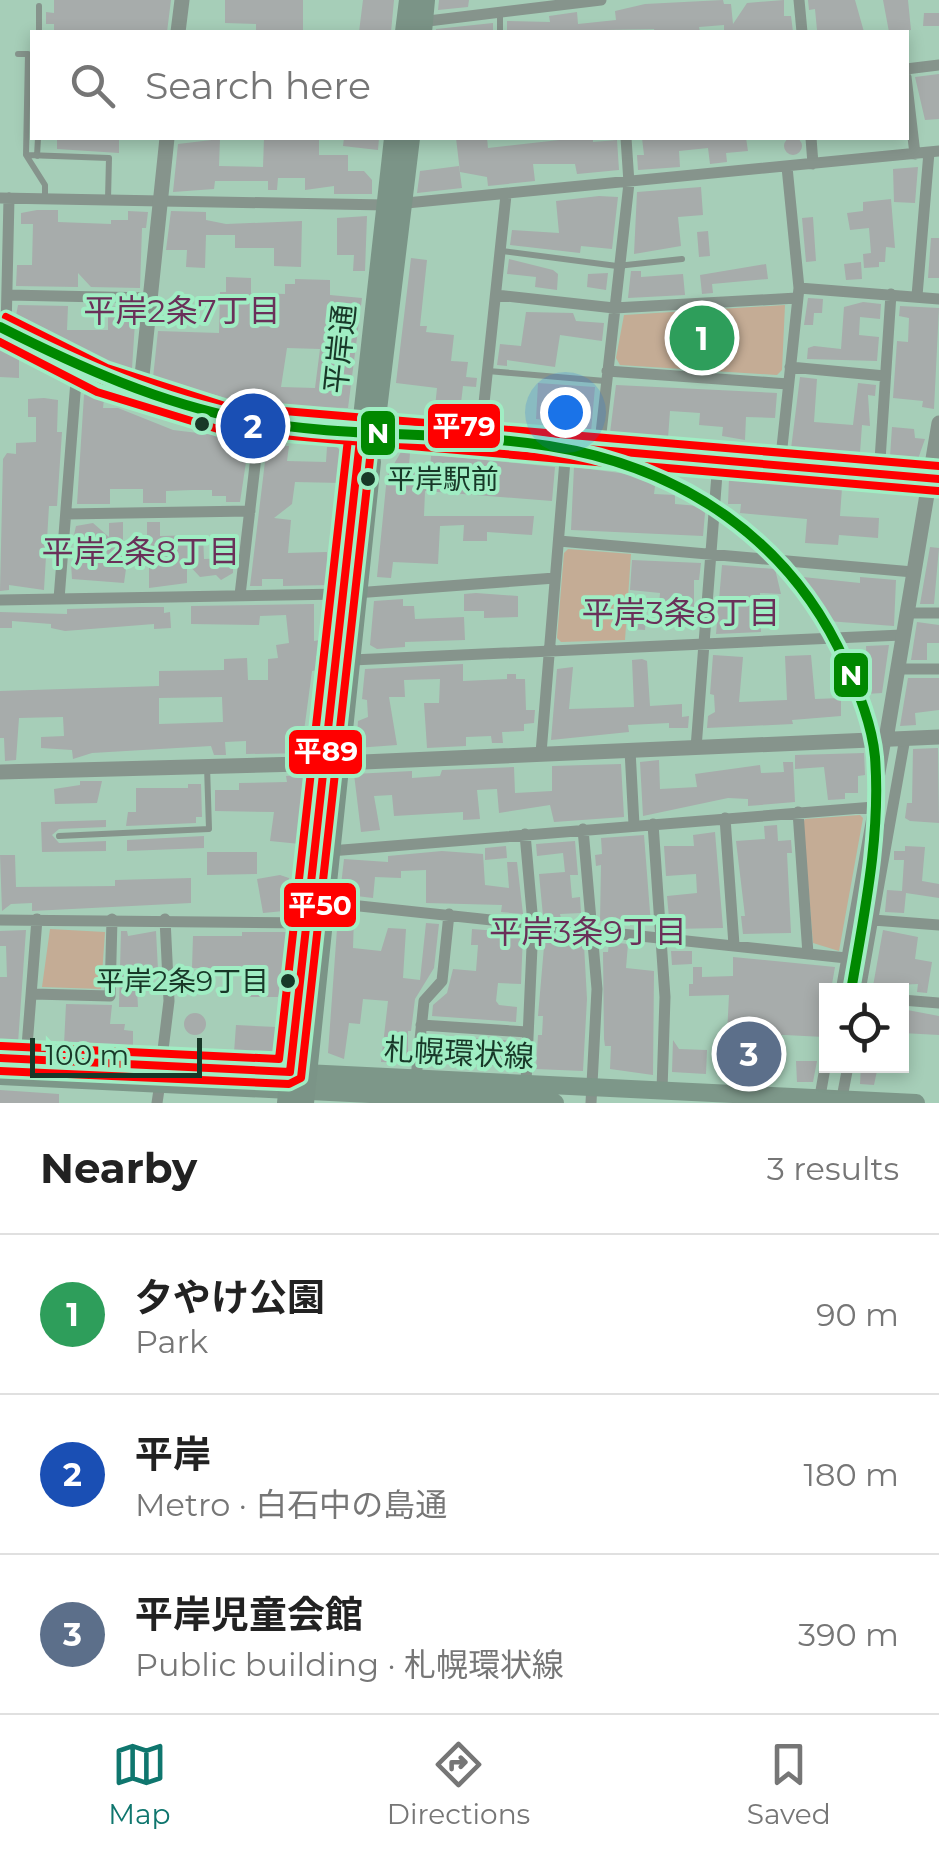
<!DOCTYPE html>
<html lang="en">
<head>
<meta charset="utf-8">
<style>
  :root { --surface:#fff; --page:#f2f2f2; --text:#222; --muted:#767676; --line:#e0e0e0; --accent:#0f766e }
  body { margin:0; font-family:Montserrat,"Noto Sans JP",sans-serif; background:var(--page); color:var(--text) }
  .controls { position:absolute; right:30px; bottom:30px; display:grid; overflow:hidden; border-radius:0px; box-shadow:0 5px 15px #0003 }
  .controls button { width:90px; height:90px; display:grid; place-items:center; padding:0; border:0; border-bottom:2px solid var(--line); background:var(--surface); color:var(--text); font:50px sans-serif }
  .scale { position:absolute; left:30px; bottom:25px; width:172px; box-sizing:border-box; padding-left:10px; border:5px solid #183828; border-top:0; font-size:28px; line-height:35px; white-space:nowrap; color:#183828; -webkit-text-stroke:8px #a0edc3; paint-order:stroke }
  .you { position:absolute; left:565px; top:412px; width:35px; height:35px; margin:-25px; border:8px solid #fff; border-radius:50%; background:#1a73e8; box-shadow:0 0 0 15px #1a73e833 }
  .badge { display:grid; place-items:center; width:65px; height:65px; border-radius:50%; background:var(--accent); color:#fff; font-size:32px; font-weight:700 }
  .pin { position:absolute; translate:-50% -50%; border:5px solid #fff; box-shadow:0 2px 10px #0006 }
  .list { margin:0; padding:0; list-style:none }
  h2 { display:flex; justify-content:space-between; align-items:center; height:130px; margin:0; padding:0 40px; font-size:42px }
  h2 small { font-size:32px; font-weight:400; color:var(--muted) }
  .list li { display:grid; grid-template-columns:65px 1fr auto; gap:30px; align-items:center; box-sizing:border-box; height:160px; padding:0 40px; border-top:2px solid var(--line) }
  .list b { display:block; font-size:38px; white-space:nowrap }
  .list p { margin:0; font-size:32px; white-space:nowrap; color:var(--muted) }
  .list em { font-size:32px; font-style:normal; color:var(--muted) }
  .icon { flex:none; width:55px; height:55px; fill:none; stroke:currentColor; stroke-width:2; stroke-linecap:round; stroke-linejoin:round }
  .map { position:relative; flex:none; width:939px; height:1103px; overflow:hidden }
  .search { position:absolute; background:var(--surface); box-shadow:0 5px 15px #0003; left:30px; right:30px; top:30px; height:110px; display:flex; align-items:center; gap:25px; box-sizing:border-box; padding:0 35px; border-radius:0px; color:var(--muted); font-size:38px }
  .sheet { height:610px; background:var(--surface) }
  nav { display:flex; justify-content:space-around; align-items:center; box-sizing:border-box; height:140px; border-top:2px solid var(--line); background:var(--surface); font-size:28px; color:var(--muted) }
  nav a { display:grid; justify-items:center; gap:5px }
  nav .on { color:var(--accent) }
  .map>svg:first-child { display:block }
</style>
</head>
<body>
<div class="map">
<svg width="939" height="1103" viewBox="0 0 939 1103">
  <rect width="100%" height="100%" fill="#a6ceb8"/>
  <path fill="#c4ac95" d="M785,305L782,370L777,375L620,365L616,358L624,315Z
    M568,549L631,554L625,640L561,642L557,638L564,553Z
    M860,815L863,818L839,951L813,943L803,823L805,819Z
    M50,929L105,932L101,989L42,987Z"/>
  <path fill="#a7acab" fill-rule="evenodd" d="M54,0H171L167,32H54V24H46V12L54,13Z
    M225,0H303V32H256V24L225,23Z
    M363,0H394L391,32H359Z
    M439,0H469L468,7L438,10Z
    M723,0L724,4H731L733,24L747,3L784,0V16H791L793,32H724V25L699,27L700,32H655L654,29L507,32V21L550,22L549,16L577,12L578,24L616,20L615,11L645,4Z
    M808,0H855L864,32L817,30L815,9L809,10Z
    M883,0H908L911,30L889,32Z
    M924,13H939V26H923Z
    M493,23V32H436V29Z
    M939,74V119L925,120L915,77Z
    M784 146a9 9 0 1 1 18 0a9 9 0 1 1-18 0Z
    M57,138H119V153L57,149Z
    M264,138H319V155H348V171H364L372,180V194H334V186L305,190V178H278L277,190H268V181H215L214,189L173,192L178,144L220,139L219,166L263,167Z
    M344,138H379L378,150L343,146Z
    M456,138H487L488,148L577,138H593V142L617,140L619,170L577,174L575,164H533L535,181L488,186L487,177L460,172Z
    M642,138H746L748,151L726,153L727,162L710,164L708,148L679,151L680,167L638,170L637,155H644Z
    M459,166L462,188L417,193L420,171Z
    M918,167L915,203L894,202L893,169Z
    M701,187L703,215L678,217L681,246L634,254L637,192Z
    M599,196L618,197L612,249L581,246L580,253L510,245L512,230L559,233L556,201Z
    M891,199L895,248L886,247L885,262H879V267L864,268L863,254L871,253L869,228L850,230L847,213L863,211V202Z
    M37,210H58V222L111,224V220H128V211L148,212L146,228H142L140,288L91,287L78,273V287L16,286L17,265H32L33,224H21V213Z
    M171,211L206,212V220L226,224L302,221L301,267L274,266V248H235V235H206L205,268L186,267L187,250H166Z
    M367,216L365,271H353L354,255H337V218Z
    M813,217L816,261L806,262L802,218Z
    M708,231L710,256L699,257L697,232Z
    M931,238H939V278H928Z
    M411,258L427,260L420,326H427L426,332L454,335L451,361L468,362L466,377L477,378L476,387L463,386L459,420L434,417L437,388L396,383Z
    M509,259L553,270L558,274L557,290L535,287L536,277L507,274Z
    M861,262L862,279L846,280L844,264Z
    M766,264L768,279L712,284L713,293L702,294L700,275Z
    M631,271H641V277L683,274L685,295L628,298Z
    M608,273L606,290L587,287L588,274Z
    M226,277L251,278V293L285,294V284H295V279L330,280V295L362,298L348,408L274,406L259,404L260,397L230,399L153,378L158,331L219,333L220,292H226ZM287,348L320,349L315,388L281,387Z
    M808,298L823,299L822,313H814L813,325H804Z
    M863,302L881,304L880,319L860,317L859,335L879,337L877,361L807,359L808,348L814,346L841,349L844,307Z
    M18,305L68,306L67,330H108V306L136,307L132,368H118L16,316Z
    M900,306L939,308L934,409L922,407L923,401L893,398L897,341L908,342L909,318L899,316Z
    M526,312L573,313L576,321L604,323L602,341L560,335L555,367L507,360V366L497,365L500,344L521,346Z
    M0,349L19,357V378L0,377Z
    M800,377L817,379L814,422L853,425L858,383L876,385L875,396L868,395L870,426L862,425L860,453L791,449Z
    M538,383L595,387L591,432L545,427V420L536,419Z
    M616,385L777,393L775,418L746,417L745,440L722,436L723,427L699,425L700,413L670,411L668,438L610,433Z
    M89,392L104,399L103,408H118L173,430L240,438V462H246L240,502H226V496H212V490H192L166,491V503H143V489H110V504H77L84,395Z
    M44,398L58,400L57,432H62L57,506H49L44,590L9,585V590L0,591L3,459L7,453L16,454V443L36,442V417H28V399Z
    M892,427L914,429L915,438L925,439L918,459L890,457Z
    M267,445L289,446L287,461L326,462L327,447H337L342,453V483L295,482L292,504L274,518L291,520L288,553L327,552L328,585L283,586V579H262V586H250Z
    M401,452L410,453L409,466L430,470L431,456H445L555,467L552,501L425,491L424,516H534L532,535L487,532V541H463L464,525L440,526L438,564L393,562L391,578L377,577L387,476Z
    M574,467L635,475L655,486L654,494L675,495V504L699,506L705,513L703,536L571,530Z
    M729,479L842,488L840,516L879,518L878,538L839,535L838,545L805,543L807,519L740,513L741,504H728Z
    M123,522V543H147V522H160V536L203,535L204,559L233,558V573L221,580L216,575L200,577L187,563V583L149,588V555H128L124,583L72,579L71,563L97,562L73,539L76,526L93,523L109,537V523Z
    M930,547L939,548L934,604H920Z
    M632,560L701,563L699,580H694V607L659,605L660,593L630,590Z
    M722,565L775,569L781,594L760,593L761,632L716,634Z
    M803,577L860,583V577L896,580L894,626L814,620L804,605Z
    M476,593L518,596V617L484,618V611H464V594Z
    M403,599V606H414L415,619L464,617L465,640L405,642V647L377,649L370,645L374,601Z
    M314,604V641L320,640L322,656H316L318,670L312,671L304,731L311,732L310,753L246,754V741L225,742L226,755H214L211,746L92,753L73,759L72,750L41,748V737L64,736L63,717L19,718L16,760L5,761L4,738H0V691L159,686V671L224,670V659L247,658L248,680H268V659L278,658L276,645L289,643L286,615L260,616L259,625L191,624V606ZM222,697L223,722L159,724V698Z
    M140,607H164V613L170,612L171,628L154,629V624L65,631L51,628V624L12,621V628H0V612L67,614V609Z
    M629,616L646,617L645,630L628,629Z
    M917,622L939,625V643H927V660H911Z
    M889,645L882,693L833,696L832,684H852V673H867L866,646Z
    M713,655L743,657L739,702L787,700L785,656L811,655L815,699L841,698V716L792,720L793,724L707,728L708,716L715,712L714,695L710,694Z
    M642,659L647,661L650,706L682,704V717L689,716L688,728H669V723L628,725L629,732L551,740L557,669L573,667L569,709L634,707L632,660Z
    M463,664V681L507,679V674H516V679H525L526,710H535L534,723L524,724V731L502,732L503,743H492L491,736L466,737V746L427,748L424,703H439L440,679L404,680L405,697H389L397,745L356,748L358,721L368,717L367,700L362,699L365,669Z
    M908,678H939V710L915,713L916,725L900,726Z
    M938,748L939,823L910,821L905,818L907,803H912L913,749Z
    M864,753L865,775L858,776V793H845V799L828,800L824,767L795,769V755Z
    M659,760L660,789L697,787L695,774L760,765L761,773L784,772L783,762H793L795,802L748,806V799L728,798L643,816L640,762Z
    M621,764L624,817L554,822L550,805L499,813L497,789L477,790L480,819L463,820V812L394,816L392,795L374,796L380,830L361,832L354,774L412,771V778L440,776L442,770L514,767L515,793L552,791V766Z
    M304,775L300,844L270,841L274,812L215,811V790H239V783L287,782L286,776Z
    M80,781H102L97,803L55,804L54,789L80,785Z
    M188,784H201L202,817H196V823L126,826L128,812H136V788H188Z
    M106,820V827L59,829L52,835L59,843L106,841V851L42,852L41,822Z
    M777,825L778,841L791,840L792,853H787L791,933L743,934L741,916H745L736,841L765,839L764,826Z
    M715,832L723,928L670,929L667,896L697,893L696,874L666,876L664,846H694L693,835Z
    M644,835L651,925L630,926V919L600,921L601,865L596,866L595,855L602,854L601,838Z
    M204,836V848L127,851V840Z
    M575,841L578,875H570L572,898L580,897L581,913L560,914L561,918L543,916L539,874L565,872L563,853L537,856L536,844Z
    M506,846L507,858L485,860V848Z
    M905,846L925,847L922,881L939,884V898L906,893L904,913L885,912L887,890L902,891L904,860H894V851H905Z
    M442,851L483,854L485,885L509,888L507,862H517L523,914L501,912L502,905L426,903V870L401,871V878L375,877L373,898L340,894L344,859L388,862V856Z
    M207,852H257V874L207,875Z
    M0,855H15L16,887L115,886V880L191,878V903L32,911V903L11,904L2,911Z
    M280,875L289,878L294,910L263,913L257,879Z
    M338,915L354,916L353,948L381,951L388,928L406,929L403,978L420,980L426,923L439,924L434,968L415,999L411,1031H408V1063L381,1062L388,1001L363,999L360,1024L349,1023L344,1059L328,1053Z
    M472,929L523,933L521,984L498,983L496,1001L499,1005L517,1007L516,1022L432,1016L433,1005L447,993L453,969L476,971L478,945H471Z
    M26,930L18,1043L0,1042V977H7L6,946H0V931Z
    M883,930L918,937L915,959L932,962L927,993L917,992L918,984L873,986Z
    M121,931H127L128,936L156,931L158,970L136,973L138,1007H119Z
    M242,932H286V972L278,997H244V968H192L193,936H242Z
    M545,935L584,945L587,999L583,1071L536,1069L538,1035H542L543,1016H538Z
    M609,942L628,944L626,968L654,971L653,1075L610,1069L611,1046H605L604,1039L603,952H608Z
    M671,951H692V964L672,965Z
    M733,957L835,967L831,990H826L824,1037L765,1034L764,1069L742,1068V1055L726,1054L729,995L689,996V984H693V967H702V977L733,976Z
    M66,1004L112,1005L110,1024H125L124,1030L133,1031V1047L64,1045Z
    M902,1009L939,1016V1035L902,1033Z
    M184 1024a11 11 0 1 1 22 0a11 11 0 1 1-22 0Z
    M236,1025L277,1027L275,1050L268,1054L234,1053Z
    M458,1037L518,1041L517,1067L435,1063L436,1050L478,1051L479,1039Z
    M673,1040L679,1049L707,1050L706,1074L672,1072Z
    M796,1061H817L813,1082H797Z
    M861,1066H878L874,1085L860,1084Z
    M0,1090L59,1094V1103H0Z"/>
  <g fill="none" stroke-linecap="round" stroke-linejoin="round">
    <path stroke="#86948c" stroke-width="6" d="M500,14V32
      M39,32V6
      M18,54H28L26,155L45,185V197
      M27,155L109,158L108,199
      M37,156L38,138
      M502,251L617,266L682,259
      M488,371L605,381
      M59,836L209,829L207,766"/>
    <path stroke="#86948c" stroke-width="11" d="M799,0L802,32
      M420,22L601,0
      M906,69L939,65
      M906,77L915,154
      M811,138L813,164
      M0,198L386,205L939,151
      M799,288L939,299
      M8,295L150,298
      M496,295L614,308L797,298
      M917,296L929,152
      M6,331L9,198
      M790,367L885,376
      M607,371L788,384
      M480,441L506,195
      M599,451L629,183L626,138
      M780,466L799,288L787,167
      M879,475L891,294
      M66,514L250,511
      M559,541L913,572
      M240,595L260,422
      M59,599L77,368
      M0,600L342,594L555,578
      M907,613H939
      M352,660L902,635
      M897,669H939
      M696,748L718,461
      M630,750L634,825
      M541,753L566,448
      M798,812L808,954
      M725,818L734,945
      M653,824L665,997L662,1090
      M583,829L597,989L591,1103
      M525,834L533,924L526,1083
      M330,851L874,807
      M322,902L865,960
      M0,920L312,923
      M873,920L939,925
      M841,991L886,739
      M860,991L905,738
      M33,994L110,996L112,919
      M902,1000L939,1003
      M421,1025L527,1032
      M26,1059L37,919
      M161,1066L169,1001L165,919
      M416,1078L424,1001L442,981L449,914
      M819,1102L826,1062
      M157,1103L160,1083
      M841,1103L848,1066"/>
    <path stroke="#86948c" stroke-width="15" d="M178,32L182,0
      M0,328L102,380L223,418L939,479
      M140,395L167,138
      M886,739L939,423
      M0,772L340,763L939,737"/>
    <path stroke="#7d9789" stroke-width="18" d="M0,1058L916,1103
      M0,1076L555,1103"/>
    <path stroke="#7b9487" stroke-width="20" d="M405,32L409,0
      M422,32L425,0
      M376,418L410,138
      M287,1103L394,138
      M304,1103L371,462"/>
    <defs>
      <path id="bus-1" d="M0,328L102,380L223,418L939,479
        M0,1058L290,1072
        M290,1072L361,431"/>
      <path id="bus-2" d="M0,342L97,392L221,430L938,491
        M0,1071L289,1084L301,1078L373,432"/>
      <path id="bus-3" d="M6,317L107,368L225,406L939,466
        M1,1046L279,1059L349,430"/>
    </defs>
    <use href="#bus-1" stroke="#a0edc3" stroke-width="15"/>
    <use href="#bus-2" stroke="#a0edc3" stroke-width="15"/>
    <use href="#bus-3" stroke="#a0edc3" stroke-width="15"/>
    <use href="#bus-1" stroke="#f00" stroke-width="8"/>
    <use href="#bus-2" stroke="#f00" stroke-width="8"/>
    <use href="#bus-3" stroke="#f00" stroke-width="8"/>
    <defs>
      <path id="metro-1" d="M0,327C79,367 159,403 247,420C347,439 449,430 549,446C682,467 791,540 846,664C859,693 872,725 875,757C881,836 864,914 851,991"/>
    </defs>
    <use href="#metro-1" stroke="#a0edc3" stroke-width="18"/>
    <use href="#metro-1" stroke="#080" stroke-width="10"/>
  </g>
  <g fill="#183828" stroke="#a0edc3" stroke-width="4">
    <circle cx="202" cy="424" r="9"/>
    <circle cx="368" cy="479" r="9"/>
    <circle cx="288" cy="981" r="9"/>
  </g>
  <g text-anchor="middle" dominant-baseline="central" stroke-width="8" stroke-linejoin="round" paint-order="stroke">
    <g font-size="28" fill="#183828" stroke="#a0edc3" text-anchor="start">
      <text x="387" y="479">平岸駅前</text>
      <text x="269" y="981" text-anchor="end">平岸2条9丁目</text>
    </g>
    <g font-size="30" fill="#183828" stroke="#a0edc3">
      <text transform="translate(340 349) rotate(-84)">平岸通</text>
      <text transform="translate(459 1053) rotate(3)">札幌環状線</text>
    </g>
    <g font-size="32" fill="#6a3059" stroke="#a0edc3">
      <text x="182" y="310">平岸2条7丁目</text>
      <text x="141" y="551">平岸2条8丁目</text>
      <text x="681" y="612">平岸3条8丁目</text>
      <text x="588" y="931">平岸3条9丁目</text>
    </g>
  </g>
  <g stroke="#a0edc3" stroke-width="4">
    <rect x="426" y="402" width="76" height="48" rx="10" fill="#f00"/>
    <rect x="359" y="409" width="38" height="48" rx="10" fill="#080"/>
    <rect x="832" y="651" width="38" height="48" rx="10" fill="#080"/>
    <rect x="287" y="728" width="77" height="48" rx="10" fill="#f00"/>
    <rect x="282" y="881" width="76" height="48" rx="10" fill="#f00"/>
  </g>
  <g font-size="28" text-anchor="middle" font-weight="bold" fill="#fff">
    <text x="464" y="436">平79</text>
    <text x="378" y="443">N</text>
    <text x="851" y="685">N</text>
    <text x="326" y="761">平89</text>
    <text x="320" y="915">平50</text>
  </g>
</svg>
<div class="controls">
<button><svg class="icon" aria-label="locate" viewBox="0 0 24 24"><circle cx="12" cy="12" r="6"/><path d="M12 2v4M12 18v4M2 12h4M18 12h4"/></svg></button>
</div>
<div class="scale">100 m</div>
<div class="you"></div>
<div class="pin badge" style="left:702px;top:338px;background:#2e9e5b">1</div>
<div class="pin badge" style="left:253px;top:426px;background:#1a4fb4">2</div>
<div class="pin badge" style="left:749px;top:1054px;background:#5c6f8a">3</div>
<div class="search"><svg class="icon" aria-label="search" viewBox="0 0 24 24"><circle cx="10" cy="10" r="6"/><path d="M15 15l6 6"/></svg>Search here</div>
</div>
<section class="sheet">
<h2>Nearby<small>3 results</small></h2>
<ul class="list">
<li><span class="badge" style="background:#2e9e5b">1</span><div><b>夕やけ公園</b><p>Park</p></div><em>90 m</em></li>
<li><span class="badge" style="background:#1a4fb4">2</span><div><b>平岸</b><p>Metro · 白石中の島通</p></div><em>180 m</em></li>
<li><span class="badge" style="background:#5c6f8a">3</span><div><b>平岸児童会館</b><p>Public building · 札幌環状線</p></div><em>390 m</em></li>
</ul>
</section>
<nav>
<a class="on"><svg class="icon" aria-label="map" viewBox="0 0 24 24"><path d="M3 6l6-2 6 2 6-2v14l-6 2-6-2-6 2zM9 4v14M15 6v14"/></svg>Map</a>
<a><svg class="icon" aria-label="directions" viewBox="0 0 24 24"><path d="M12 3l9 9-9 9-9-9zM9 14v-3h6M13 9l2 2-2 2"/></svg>Directions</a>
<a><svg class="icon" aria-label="saved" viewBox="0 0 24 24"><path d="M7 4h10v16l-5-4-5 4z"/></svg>Saved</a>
</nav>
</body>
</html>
